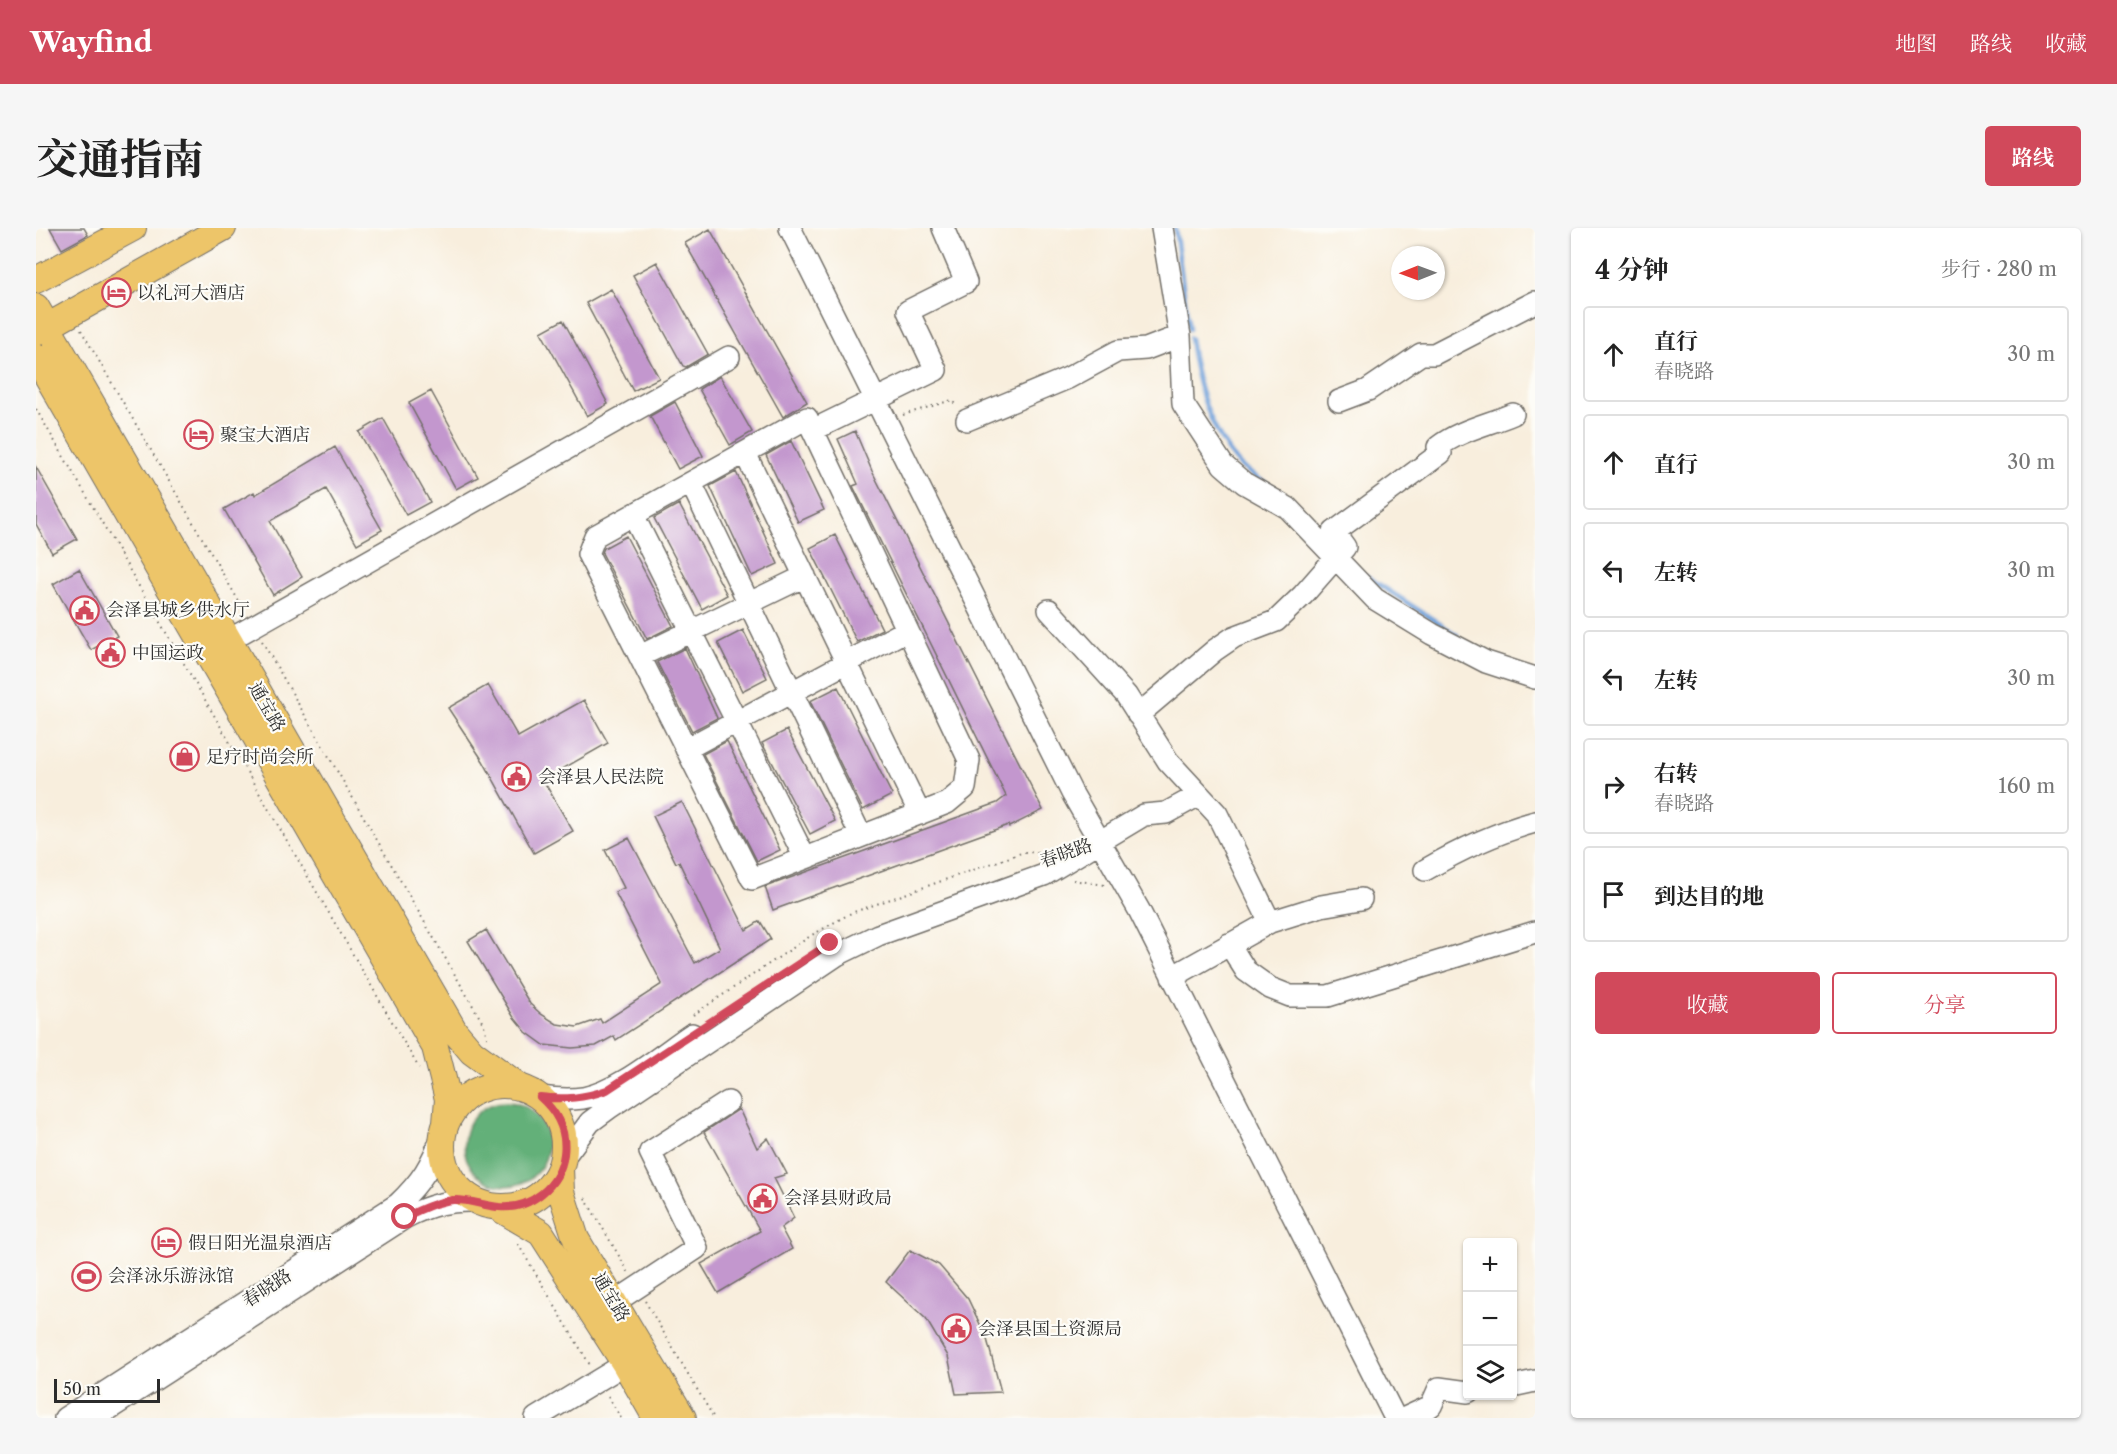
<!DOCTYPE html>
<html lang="zh">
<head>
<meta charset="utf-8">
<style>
  :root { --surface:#fff; --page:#f6f6f6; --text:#222; --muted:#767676; --line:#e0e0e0; --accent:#d1495b }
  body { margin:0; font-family:"Libre Caslon Text","Noto Serif SC",serif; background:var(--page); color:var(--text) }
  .controls { position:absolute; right:18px; bottom:18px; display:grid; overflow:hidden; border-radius:6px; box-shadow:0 2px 4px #0004 }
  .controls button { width:54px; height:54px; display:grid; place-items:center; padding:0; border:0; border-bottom:2px solid var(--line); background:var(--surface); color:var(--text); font:30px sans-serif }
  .compass { position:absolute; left:1355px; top:18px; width:54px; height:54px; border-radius:50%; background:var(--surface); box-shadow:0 2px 4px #0004; rotate:269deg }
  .scale { position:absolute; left:18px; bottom:15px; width:106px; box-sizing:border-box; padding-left:6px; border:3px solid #2b2b2b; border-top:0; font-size:16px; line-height:21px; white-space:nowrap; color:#2b2b2b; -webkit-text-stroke:4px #fdfcf7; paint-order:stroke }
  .stop { position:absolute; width:18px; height:18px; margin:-14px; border:4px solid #d1495b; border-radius:50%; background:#fff }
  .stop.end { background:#d1495b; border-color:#fff; box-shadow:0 2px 6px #0008 }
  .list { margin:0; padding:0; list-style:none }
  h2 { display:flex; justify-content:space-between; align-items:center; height:78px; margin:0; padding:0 24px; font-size:26px }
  h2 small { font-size:20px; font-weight:400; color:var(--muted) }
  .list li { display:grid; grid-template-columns:39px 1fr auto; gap:18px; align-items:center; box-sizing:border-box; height:96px; margin:0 12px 12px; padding:0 12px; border:2px solid var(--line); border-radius:6px }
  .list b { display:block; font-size:22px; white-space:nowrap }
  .list p { margin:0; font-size:20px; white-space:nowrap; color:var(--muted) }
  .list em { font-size:20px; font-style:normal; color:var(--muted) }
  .actions { display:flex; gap:12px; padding:18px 24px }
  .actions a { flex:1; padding:14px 0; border:2px solid var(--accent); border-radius:6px; text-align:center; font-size:21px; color:var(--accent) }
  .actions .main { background:var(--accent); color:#fff }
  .icon { flex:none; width:33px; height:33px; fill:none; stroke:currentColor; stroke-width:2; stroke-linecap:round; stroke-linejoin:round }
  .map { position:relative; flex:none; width:1499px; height:1190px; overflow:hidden; border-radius:6px }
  header { display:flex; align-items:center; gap:36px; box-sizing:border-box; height:84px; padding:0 30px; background:var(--accent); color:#fff }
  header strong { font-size:28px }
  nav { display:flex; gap:33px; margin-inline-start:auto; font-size:21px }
  .intro { display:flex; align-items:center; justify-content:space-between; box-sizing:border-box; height:144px; padding:0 36px }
  h1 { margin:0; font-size:42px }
  .button { padding:15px 27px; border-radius:6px; background:var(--accent); color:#fff; font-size:21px; font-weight:700 }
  main { display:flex; gap:36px; padding:0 36px }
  aside { flex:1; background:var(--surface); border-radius:6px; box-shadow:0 2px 4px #0004 }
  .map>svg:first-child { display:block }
</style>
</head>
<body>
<header>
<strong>Wayfind</strong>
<nav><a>地图</a><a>路线</a><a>收藏</a></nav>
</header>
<div class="intro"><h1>交通指南</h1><a class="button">路线</a></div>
<main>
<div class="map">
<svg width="1499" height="1190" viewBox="0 0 1499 1190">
  <rect width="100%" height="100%" fill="#fdfcf7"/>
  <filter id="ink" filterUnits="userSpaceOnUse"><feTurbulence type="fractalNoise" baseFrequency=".0167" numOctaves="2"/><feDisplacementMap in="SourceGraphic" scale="12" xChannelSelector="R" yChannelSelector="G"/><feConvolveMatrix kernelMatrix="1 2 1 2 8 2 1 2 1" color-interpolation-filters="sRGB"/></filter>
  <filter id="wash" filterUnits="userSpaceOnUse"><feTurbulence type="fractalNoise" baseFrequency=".008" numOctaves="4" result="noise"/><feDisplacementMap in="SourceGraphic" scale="24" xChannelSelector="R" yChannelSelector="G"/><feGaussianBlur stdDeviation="1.35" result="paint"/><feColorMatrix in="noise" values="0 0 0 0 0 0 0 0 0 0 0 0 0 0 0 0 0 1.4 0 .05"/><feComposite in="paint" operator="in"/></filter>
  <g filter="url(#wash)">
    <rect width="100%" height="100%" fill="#f8eedd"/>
    <path fill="#64b079" stroke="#486e52" stroke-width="1.5" d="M428 916a42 42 0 1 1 84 0a42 42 0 1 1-84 0Z"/>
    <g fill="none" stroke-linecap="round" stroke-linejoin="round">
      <path stroke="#6fa1da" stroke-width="4.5" d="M1139,0L1153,101
        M1154,110C1159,152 1174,205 1204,237C1215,248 1233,256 1246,265
        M1330,348L1421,407"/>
    </g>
    <g id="blocks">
      <path fill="#c397ce" d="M14,0H48L52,7L26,21Z
        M674,1L771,174L747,189L649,15Z
        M621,34L672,126L650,139L647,138L597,47Z
        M575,61L623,150L597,163L550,75Z
        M527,92L572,176L551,188L505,104Z
        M684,148L716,204L694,217L663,161Z
        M395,163L442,249L420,261L373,175Z
        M639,174L667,228L642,241L614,188Z
        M347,190L394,274L370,287L323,204Z
        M819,203L836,243L1007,582L973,599L972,597L737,682L729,659L961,575L970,568L817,258L822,256L802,211Z
        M755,213L788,282L762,294L730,227Z
        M299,219L346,302L321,316L290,261L234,293L266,349L237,367L188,281L218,264L219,267Z
        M0,239L41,311L16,325L0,296Z
        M700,244L742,336L716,348L674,258Z
        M643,276L691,367L666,381L618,290Z
        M799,307L846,401L821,414L774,320Z
        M590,308L637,398L611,411L566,325L568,320Z
        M43,341L81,408L55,422L17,356Z
        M707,402L731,450L706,463L682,415Z
        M649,420L681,490L656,503L621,434Z
        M452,457L482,509L548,472L572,515L507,552L537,603L498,625L447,533L412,480Z
        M802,459L856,567L827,582L774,473Z
        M751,502L799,593L774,606L726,515Z
        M691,513L744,622L721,633L667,526Z
        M646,574L710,702L724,693L735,711L580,812L578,808L560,818L536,820L508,817L490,804L477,788L432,713L450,702L494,776L505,786L521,796L541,799L564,791L566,795L626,756L579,664L588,660L569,622L593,610L659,735L684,720L643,634L640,635L617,588Z
        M703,881L721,920L732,910L751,946L738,950L758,990L745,1000L756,1021L682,1065L665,1036L724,1003L668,904Z
        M874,1022L903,1037L932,1071L951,1111L965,1164L920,1166L912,1128L890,1091L850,1054Z"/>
    </g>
  </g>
  <g filter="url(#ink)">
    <use href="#blocks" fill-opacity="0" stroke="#736f69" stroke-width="1.5"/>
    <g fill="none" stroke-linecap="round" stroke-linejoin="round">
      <defs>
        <path id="minor" d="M754,0L1036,565L1103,682L1359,1190
          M1126,0L1144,108L1147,176L1187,237L1208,255L1252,280L1339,371L1396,406L1450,434L1499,450
          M1303,173L1332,162L1385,126H1398L1499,74
          M771,190L933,532L929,560L911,575L716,651L552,326L559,308Z
          M931,192L1032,150L1082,123L1110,121L1144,108
          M777,202L900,142L872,83L930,54L907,0
          M709,225L884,586
          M655,255L825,608
          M597,287L769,630
          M1013,382L1090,467L1132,533L1181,586L1234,694
          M193,412L693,129
          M604,428L769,348
          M1102,487L1179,422L1198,409L1240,393L1267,367L1309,319L1298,304L1405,225L1402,219C1424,202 1451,197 1477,186
          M650,521L871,402
          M1389,642C1425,621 1459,605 1499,594
          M1193,716L1210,743L1234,760L1254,768H1292L1499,704
          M1136,749L1234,694L1285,678L1325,671
          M504,869C519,871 532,872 547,870C582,864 626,826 656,806
          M528,929L554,894L573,880L801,727L842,707L1008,647L1108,587L1130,585L1163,567
          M579,1074L661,1020L614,924L692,874
          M1476,1158L1499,1153
          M29,1190L362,976C386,953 395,938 407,906
          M59,1190L370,989C394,977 413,972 440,973
          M500,1190L589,1136
          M1369,1190L1395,1178L1403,1160L1432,1164"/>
        <path id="major" d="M0,52L97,0
          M0,79L419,804L436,824L484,859
          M0,105L187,0
          M0,129L399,819L412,871L410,895
          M406 918a61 61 0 1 1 122 0a61 61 0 1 1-122 0Z
          M524,940L525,964L540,1011L647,1190
          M461,979L505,1005L589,1136L620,1190"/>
      </defs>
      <use href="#minor" stroke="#736f69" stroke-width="24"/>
      <use href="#major" stroke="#736f69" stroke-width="28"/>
      <path stroke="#736f69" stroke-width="2" stroke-dasharray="1.5 4.5" stroke-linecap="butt" d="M45,102L208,382
        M0,181L383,840
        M867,187L916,172L921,179
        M226,413L448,797L451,810
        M1037,652L1069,657
        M657,787L776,707L815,685L988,624L1009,625
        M549,970L593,1045
        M482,1016L554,1137
        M609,1073L678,1190
        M572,1168L585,1190"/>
      <use href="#minor" stroke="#fff" stroke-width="21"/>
      <use href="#major" stroke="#edc569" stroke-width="26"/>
    </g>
  </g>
  <g fill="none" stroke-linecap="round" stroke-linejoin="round" filter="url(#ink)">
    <path stroke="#d1495b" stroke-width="8" d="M369,989C385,981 400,974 417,972C434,971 447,978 463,979C494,982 524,958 528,926C531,903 521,884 504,869C529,872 548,870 571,862L794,715"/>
  </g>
  <defs>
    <symbol id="hotel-ring" viewBox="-11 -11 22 22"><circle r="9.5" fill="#fdfcf7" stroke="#d1495b" stroke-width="1.5"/><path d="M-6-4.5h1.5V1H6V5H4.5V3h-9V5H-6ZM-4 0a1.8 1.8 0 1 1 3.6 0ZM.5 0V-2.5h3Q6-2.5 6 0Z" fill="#d1495b"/></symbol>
    <symbol id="civic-ring" viewBox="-11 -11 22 22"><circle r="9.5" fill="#fdfcf7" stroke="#d1495b" stroke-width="1.5"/><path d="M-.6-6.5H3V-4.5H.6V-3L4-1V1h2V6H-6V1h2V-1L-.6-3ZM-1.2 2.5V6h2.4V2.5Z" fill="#d1495b"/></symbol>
    <symbol id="shop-ring" viewBox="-11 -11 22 22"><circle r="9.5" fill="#fdfcf7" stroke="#d1495b" stroke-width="1.5"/><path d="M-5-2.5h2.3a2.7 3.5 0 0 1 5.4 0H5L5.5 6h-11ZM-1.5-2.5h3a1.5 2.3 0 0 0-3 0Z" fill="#d1495b"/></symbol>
    <symbol id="stadium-ring" viewBox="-11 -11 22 22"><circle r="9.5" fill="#fdfcf7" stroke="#d1495b" stroke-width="1.5"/><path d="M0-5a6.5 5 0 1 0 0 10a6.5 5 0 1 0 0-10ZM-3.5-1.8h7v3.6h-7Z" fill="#d1495b"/></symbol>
  </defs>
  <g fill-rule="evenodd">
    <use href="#hotel-ring" x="64" y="48" width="33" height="33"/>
    <use href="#hotel-ring" x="146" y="190" width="33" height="33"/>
    <use href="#civic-ring" x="32" y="366" width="33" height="33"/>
    <use href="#civic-ring" x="58" y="408" width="33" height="33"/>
    <use href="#shop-ring" x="132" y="512" width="33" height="33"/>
    <use href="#civic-ring" x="464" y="532" width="33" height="33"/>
    <use href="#civic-ring" x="710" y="954" width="33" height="33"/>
    <use href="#hotel-ring" x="114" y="998" width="33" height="33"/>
    <use href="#stadium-ring" x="34" y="1032" width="33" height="33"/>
    <use href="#civic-ring" x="904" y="1084" width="33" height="33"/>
  </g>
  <g text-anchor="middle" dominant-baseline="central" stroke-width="4.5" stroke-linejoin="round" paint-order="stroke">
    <g font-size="18" fill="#2b2b2b" stroke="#fdfcf7" text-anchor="start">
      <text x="101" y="65">以礼河大酒店</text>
      <text x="184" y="207">聚宝大酒店</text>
      <text x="70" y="382">会泽县城乡供水厅</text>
      <text x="96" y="425">中国运政</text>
      <text x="170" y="529">足疗时尚会所</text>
      <text x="502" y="549">会泽县人民法院</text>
      <text x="748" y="970">会泽县财政局</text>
      <text x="152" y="1015">假日阳光温泉酒店</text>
      <text x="72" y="1048">会泽泳乐游泳馆</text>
      <text x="942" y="1101">会泽县国土资源局</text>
    </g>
    <g font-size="18" fill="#2b2b2b" stroke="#fdfcf7">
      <text transform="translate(231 479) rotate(60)">通宝路</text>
      <text transform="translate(1030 625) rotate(-19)">春晓路</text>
      <text transform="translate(231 1060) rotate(-33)">春晓路</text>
      <text transform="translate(575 1069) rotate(59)">通宝路</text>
    </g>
  </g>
</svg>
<div class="controls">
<button>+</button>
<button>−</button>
<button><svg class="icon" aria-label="layers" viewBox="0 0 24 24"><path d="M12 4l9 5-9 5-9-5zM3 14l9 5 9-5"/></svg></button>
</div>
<svg class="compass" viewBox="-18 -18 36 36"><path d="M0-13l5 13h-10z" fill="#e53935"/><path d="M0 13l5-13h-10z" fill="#767676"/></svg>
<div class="scale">50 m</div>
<div class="stop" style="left:369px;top:989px"></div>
<div class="stop end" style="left:794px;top:715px"></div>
</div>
<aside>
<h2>4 分钟<small>步行 · 280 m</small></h2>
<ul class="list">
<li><svg class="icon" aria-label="ahead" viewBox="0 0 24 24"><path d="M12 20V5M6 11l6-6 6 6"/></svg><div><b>直行</b><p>春晓路</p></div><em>30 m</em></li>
<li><svg class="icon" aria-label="ahead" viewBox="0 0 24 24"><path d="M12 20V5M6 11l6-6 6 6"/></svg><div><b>直行</b></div><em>30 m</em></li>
<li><svg class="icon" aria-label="left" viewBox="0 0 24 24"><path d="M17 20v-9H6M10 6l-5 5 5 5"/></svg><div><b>左转</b></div><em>30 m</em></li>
<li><svg class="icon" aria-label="left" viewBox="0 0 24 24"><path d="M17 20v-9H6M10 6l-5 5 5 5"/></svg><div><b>左转</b></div><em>30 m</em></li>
<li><svg class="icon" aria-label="right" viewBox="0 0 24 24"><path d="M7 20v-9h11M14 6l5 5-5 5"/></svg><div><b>右转</b><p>春晓路</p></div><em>160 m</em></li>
<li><svg class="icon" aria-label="arrive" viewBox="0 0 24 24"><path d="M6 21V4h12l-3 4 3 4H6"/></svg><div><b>到达目的地</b></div></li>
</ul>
<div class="actions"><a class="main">收藏</a><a>分享</a></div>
</aside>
</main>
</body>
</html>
